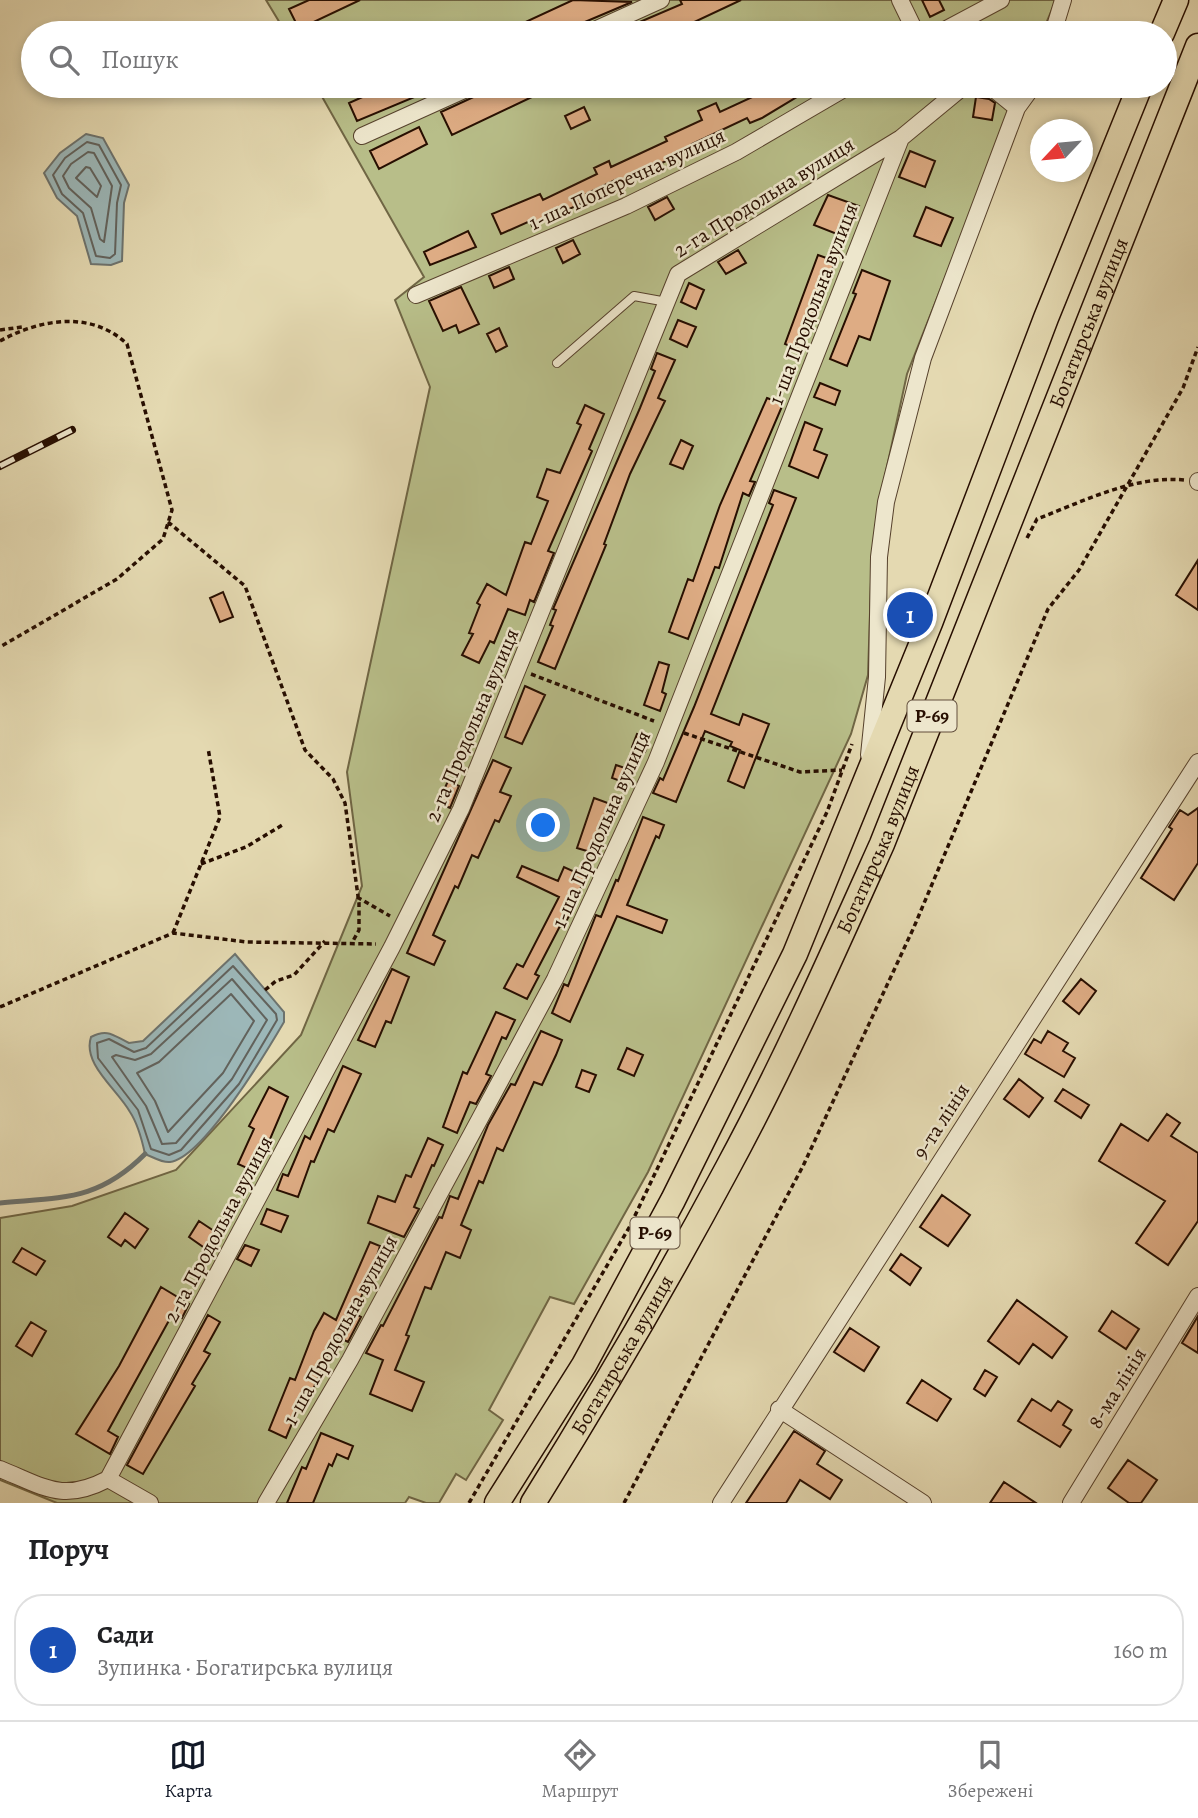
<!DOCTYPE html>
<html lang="uk">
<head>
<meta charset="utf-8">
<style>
  :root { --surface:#fff; --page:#f2f2f2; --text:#202124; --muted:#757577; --line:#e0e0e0; --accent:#111827 }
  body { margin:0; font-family:Alegreya,serif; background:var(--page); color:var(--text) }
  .compass { position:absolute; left:1030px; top:119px; width:63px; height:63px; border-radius:50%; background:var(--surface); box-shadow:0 4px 10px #0003; rotate:244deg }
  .you { position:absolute; left:544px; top:826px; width:24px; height:24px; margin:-18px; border:5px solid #fff; border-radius:50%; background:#1a73e8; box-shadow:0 0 0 10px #1a73e833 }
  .badge { display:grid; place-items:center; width:46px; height:46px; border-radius:50%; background:var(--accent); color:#fff; font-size:23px; font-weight:700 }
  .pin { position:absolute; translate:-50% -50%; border:4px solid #fff; box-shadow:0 2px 7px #0006 }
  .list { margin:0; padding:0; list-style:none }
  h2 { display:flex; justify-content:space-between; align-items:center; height:91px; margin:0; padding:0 28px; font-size:30px }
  h2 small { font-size:23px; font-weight:400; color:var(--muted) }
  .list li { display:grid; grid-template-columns:46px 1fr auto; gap:21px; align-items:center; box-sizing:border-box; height:112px; margin:0 14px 14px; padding:0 14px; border:2px solid var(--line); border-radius:28px }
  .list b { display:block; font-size:26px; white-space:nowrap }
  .list p { margin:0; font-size:23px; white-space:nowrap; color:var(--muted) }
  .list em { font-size:23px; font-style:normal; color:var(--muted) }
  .icon { flex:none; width:38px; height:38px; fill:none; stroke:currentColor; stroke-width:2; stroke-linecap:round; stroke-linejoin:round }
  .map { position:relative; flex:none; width:1198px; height:1503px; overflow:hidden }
  .search { position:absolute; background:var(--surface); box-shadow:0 4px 10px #0003; left:21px; right:21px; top:21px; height:77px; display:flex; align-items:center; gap:18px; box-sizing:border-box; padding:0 24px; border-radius:38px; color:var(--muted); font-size:26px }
  .sheet { height:217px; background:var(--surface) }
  nav { display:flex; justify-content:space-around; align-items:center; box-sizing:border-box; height:98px; border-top:2px solid var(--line); background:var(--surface); font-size:19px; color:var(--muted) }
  nav a { display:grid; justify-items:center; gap:4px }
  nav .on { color:var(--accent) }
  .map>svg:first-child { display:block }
</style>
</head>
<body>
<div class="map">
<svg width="1198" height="1503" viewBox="0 0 1198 1503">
  <rect width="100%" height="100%" fill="#e4d9b1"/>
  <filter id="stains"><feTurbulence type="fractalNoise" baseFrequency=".00286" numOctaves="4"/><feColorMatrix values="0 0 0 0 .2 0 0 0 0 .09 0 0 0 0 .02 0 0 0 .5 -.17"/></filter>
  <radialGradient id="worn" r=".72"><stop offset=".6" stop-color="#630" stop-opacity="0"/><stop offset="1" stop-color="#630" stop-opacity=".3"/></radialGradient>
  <path fill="#b8be89" stroke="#706644" stroke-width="2" d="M266,0H1056L1042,33H286Z
    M316,86H1021L907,374L885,476L871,582L868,675L851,734L648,1172L574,1304L550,1297L489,1410L503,1420L466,1480L456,1474L439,1503H426L409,1497L405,1503H57L0,1480V1218L72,1206L176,1170L301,1035L362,886L347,772L430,387L395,300L424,277Z"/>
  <path fill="#9cb7b8" stroke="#6d736e" stroke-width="2" d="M86,134L103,138L129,185L124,203L122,261L111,265L91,264L77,216L57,198L44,173L60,153Z
    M235,954L284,1012V1022C267,1051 203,1158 170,1162C162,1163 153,1157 145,1154C142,1140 138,1124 130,1112C117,1089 82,1064 91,1037C108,1028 114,1036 129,1043L143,1041Z"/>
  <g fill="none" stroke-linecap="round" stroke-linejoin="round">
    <path stroke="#62625c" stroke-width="2" d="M87,142L99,145L121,185L117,203L115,254L110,258L96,256L83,213L62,194L53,175L65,158Z
      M88,152L94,153L112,186L104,242L100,239L91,208L69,188L63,176L71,164Z
      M86,167L90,168L101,186L97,197L76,178Z
      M233,966L276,1014L277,1020L239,1084L181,1150L169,1155L151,1149L138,1110L98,1058L97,1043L109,1039L134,1052L146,1048Z
      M232,979L267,1020L232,1079L176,1143L162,1144L146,1106L112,1057L116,1055L135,1060L151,1054Z
      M231,994L254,1021L223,1073L168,1132L155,1101L137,1073L159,1062Z"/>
    <path stroke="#6d736e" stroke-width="5" d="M0,1203C63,1197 98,1201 145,1154"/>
  </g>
  <path fill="#deac84" stroke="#270e00" stroke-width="2" d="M309,0H360L299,29L289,9Z
    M573,0L632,2L559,33H502Z
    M680,0H741L671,33H614L682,4Z
    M922,0H939L944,10L930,17Z
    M387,86H448L432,93L431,90L357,121L349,103Z
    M483,86H555L452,135L441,112L478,95Z
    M776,86H815L762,118L750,123L747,118L692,144L694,148L619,183L617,179L586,194L589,200L532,226L530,221L501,234L492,214L540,194L543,200L597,174L594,168L609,161L611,167L667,141L665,137L702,120L698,111L716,103L720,112Z
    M976,97L989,99L995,103L992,120L973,117Z
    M584,107L590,120L571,129L565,116Z
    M419,127L427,144L379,169L370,151Z
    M910,151L935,161L925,187L899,177Z
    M828,195L859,206L847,238L814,225Z
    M667,197L674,209L655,220L648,207Z
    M926,207L953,218L941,246L914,236Z
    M468,231L476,247L430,265L424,252Z
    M573,240L580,254L563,263L556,248Z
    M738,250L746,263L726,274L718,262Z
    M818,255L835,261L818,311L815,309L800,350L785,344Z
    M509,267L514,279L494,288L489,276Z
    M862,270L890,281L870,340L859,336L847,366L830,359L856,294L853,293Z
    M689,283L704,290L696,309L681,302Z
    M461,287L479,324L459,333L456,325L443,331L429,301Z
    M678,320L696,327L687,347L670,339Z
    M499,328L507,346L496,352L487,334Z
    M657,353L675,360L658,398L665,401L630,474L604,544L606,545L555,669L538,662L553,626L550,625L556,610L553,609L640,408L655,371L651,369Z
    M820,383L840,391L835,405L814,397Z
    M767,398L783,404L750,481L755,482L749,496L743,493L719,568L715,567L688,639L669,632L688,579L693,581L720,505Z
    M585,405L604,414L589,449L592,451L548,551L554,553L534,602L530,600L525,615L508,609L494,643L490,641L479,663L462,655L473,634L469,633L480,605L477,603L487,584L506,595L525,542L531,544L548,501L537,497L547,469L560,473L581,425L577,423Z
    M805,422L822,429L814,450L827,455L818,478L789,466Z
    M681,440L693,446L683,469L670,464Z
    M774,490L796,498L711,714L739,725L743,714L769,724L744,788L728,781L740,750L730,746L732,742L705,731L676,802L653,793L660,778L663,780L694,707L773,505L769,503Z
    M1198,560V610L1176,595Z
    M223,592L233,617L220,622L210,598Z
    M659,662L669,665L662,692L666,694L660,711L644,705Z
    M525,686L545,695L522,744L505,737Z
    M637,734L650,739L645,752L632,747Z
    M493,760L511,768L500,792L511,796L499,822L495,820L478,858L472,855L458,888L455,886L433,935L445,941L434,965L407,953Z
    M616,765L631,770L626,783L612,778Z
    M448,781L459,786L450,808L438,803Z
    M594,798L616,806L597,854L577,848Z
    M1198,808V863L1174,900L1141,878L1172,829L1169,827L1180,810L1188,815Z
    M643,817L664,825L659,838L656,836L627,905L667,920L662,933L617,916L570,1022L552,1013L564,984L568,986L596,915L601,917L616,880L618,881Z
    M522,866L558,881L564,867L586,877L572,906L574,907L563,927L560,926L535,974L539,976L527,999L504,988L517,964L523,967L559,897L517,877Z
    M392,969L409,977L391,1023L386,1021L375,1047L358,1040Z
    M1081,979L1096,991L1079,1014L1063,1001Z
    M496,1012L515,1020L506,1039L502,1037L486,1074L491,1076L476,1104L470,1102L457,1133L443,1127L463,1072L467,1074Z
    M541,1031L562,1040L556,1055L542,1085L534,1082L503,1151L497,1148L483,1183L479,1181L461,1225L471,1230L460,1258L446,1252L431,1289L425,1287L406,1335L409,1336L395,1370L424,1382L412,1411L370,1394L383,1360L366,1353L381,1325L383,1326L439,1217L442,1218L450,1196L458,1199L488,1125L511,1084L515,1085Z
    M1048,1031L1068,1043L1063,1051L1075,1058L1064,1077L1025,1054L1034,1039L1041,1043Z
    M627,1048L643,1055L634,1076L618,1069Z
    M343,1066L361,1074L334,1132L328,1129L314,1162L311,1161L298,1197L277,1190L283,1174L288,1176L305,1136L310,1139Z
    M582,1070L596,1075L589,1092L576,1087Z
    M1019,1079L1043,1098L1029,1117L1004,1099Z
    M269,1087L288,1097L256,1172L238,1164L254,1129L249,1126Z
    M1063,1089L1089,1105L1081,1118L1055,1101Z
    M1167,1114L1180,1123L1171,1136L1198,1153V1221L1168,1265L1136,1243L1165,1201L1099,1161L1121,1124L1148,1141Z
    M428,1138L443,1145L434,1166L432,1165L414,1207L419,1209L404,1237L368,1223L378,1196L395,1202L406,1175L411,1177Z
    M942,1195L970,1215L948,1246L920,1227Z
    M267,1209L288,1216L281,1232L261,1224Z
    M125,1213L148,1229L135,1248L125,1240L121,1246L108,1237Z
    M199,1221L220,1235L209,1251L189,1237Z
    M370,1242L380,1246L377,1256L384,1259L377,1273L371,1270L355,1314L361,1317L348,1342L336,1336L306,1406L300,1404L286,1438L269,1430L290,1378L295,1380L314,1331L324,1313L336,1320Z
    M245,1245L259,1250L251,1266L237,1259Z
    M22,1248L45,1261L36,1275L13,1262Z
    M901,1254L921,1268L910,1285L890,1270Z
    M161,1287L189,1304L182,1318L175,1313L172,1315L108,1431L118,1437L110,1454L76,1434L119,1366Z
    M1017,1300L1067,1337L1052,1358L1033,1344L1019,1364L988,1341Z
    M1112,1311L1139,1329L1126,1349L1099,1331Z
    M208,1315L220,1322L204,1351L210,1354L192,1384L195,1386L143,1474L127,1465Z
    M1198,1316V1353L1182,1343Z
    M31,1322L46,1331L32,1356L16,1346Z
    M850,1328L879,1347L864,1371L834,1352Z
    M985,1370L997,1377L985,1396L974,1389Z
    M922,1380L951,1399L937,1421L907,1403Z
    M1032,1399L1051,1411L1058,1401L1072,1410L1063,1425L1071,1430L1060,1447L1018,1421Z
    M794,1431L825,1451L817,1464L842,1480L830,1499L800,1480L786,1503H746Z
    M321,1433L353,1446L348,1459L337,1454L332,1466L329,1464L313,1503H287L302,1467L306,1469Z
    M1128,1460L1157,1480L1141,1503H1129L1108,1488Z
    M1004,1482L1036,1503H990Z"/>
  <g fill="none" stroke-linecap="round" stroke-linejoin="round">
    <defs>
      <path id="service" d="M557,363L634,296L667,302"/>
      <path id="minor" d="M900,0L916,33
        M588,33L661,0
        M939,33L1001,0
        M1053,33L1063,0
        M990,86L1017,108
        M362,136L473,86
        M416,295L626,206L736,152L849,86
        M1198,481V482
        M869,755L877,677L879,557L886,502L923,358L1017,108L1033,86
        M779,1409L923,1503
        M0,1469C45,1487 62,1503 108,1479L150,1503
        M108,1479L392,947L461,809L678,274L901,138L964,86
        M266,1503L350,1360L555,979L656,762L901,138
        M721,1503L1198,762
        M1071,1503L1198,1296"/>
      <g id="primary">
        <path d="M1162,33L1176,0"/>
        <path d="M497,1503L584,1365L673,1200L795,954L930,623L1046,318L1140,86"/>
        <path id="s1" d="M533,1503C601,1394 666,1283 727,1169C784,1064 833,953 882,844L1198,46"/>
      </g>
    </defs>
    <use href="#service" stroke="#56412c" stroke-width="10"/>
    <use href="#minor" stroke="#56412c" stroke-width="18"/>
    <use href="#primary" stroke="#270e00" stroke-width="27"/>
    <path stroke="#270e00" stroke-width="3.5" stroke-dasharray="5 3.5" stroke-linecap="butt" d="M0,330L22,327
      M0,341C40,319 91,310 127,344L172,510L163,539L117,579L0,647
      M168,522L245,586L305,750L333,779L345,803L359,903V930L353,941
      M1027,538L1037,519C1082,502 1134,475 1184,480
      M531,674L654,721
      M684,733L800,772L842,770
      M201,864L246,847L284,824
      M357,897L390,916
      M173,933L220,817L208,748
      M265,990L276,981L294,975L325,941
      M0,1007L173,933L247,942L376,944
      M469,1503L630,1226L827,812L852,744
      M624,1503L803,1166L914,927L1048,609L1079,570L1183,388L1198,347"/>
    <use href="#service" stroke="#ede6cc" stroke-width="8"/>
    <use href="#minor" stroke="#ede6cc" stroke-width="16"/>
    <use href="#primary" stroke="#e4d9b1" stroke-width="24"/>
    <defs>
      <path id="rail" d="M0,466L72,430"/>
    </defs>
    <use href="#rail" stroke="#270e00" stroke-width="8"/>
    <use href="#rail" stroke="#ede6cc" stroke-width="5" stroke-dasharray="16" stroke-linecap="butt"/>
  </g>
  <g text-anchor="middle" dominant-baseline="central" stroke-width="5" stroke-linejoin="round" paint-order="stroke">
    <g fill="#ede6cc" stroke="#624f3d" stroke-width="2">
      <rect x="907.5" y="700.5" width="49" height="31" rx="5"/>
      <rect x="630.5" y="1217.5" width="49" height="31" rx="5"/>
    </g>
    <g font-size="19" font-weight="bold" fill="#270e00">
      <text x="932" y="716">Р-69</text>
      <text x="655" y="1233">Р-69</text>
    </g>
    <g font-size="21" fill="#270e00" stroke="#ede6cc">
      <text transform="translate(627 179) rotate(-25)">1-ша Поперечна вулиця</text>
      <text transform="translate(764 197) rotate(-32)">2-га Продольна вулиця</text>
      <text transform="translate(813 304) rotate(-69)">1-ша Продольна вулиця</text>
      <text stroke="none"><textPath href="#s1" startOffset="1307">Богатирська вулиця</textPath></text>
      <text transform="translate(472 725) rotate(-67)">2-га Продольна вулиця</text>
      <text transform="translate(601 829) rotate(-66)">1-ша Продольна вулиця</text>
      <text stroke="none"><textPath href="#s1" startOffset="740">Богатирська вулиця</textPath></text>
      <text transform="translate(941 1121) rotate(-57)">9-та лінія</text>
      <text transform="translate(218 1229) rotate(-62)">2-га Продольна вулиця</text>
      <text transform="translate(340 1330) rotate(-61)">1-ша Продольна вулиця</text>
      <text stroke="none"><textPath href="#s1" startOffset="173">Богатирська вулиця</textPath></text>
      <text transform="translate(1117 1388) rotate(-58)">8-ма лінія</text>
    </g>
  </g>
  <rect width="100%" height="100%" filter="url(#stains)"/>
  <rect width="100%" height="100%" fill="url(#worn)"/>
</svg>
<svg class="compass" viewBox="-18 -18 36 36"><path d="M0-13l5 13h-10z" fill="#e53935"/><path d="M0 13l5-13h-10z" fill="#757577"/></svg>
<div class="you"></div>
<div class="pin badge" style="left:910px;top:615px;background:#1a4fb4">1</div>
<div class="search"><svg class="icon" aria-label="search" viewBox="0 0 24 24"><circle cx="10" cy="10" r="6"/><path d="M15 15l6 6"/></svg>Пошук</div>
</div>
<section class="sheet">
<h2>Поруч<small></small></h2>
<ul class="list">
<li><span class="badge" style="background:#1a4fb4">1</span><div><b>Сади</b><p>Зупинка · Богатирська вулиця</p></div><em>160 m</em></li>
</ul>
</section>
<nav>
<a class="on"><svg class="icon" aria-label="map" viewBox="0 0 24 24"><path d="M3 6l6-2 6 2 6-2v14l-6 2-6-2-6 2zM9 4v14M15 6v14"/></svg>Карта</a>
<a><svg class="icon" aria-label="directions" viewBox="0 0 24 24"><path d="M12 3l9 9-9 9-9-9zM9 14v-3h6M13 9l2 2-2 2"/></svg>Маршрут</a>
<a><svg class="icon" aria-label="saved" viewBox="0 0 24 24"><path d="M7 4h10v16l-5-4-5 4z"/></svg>Збережені</a>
</nav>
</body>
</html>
